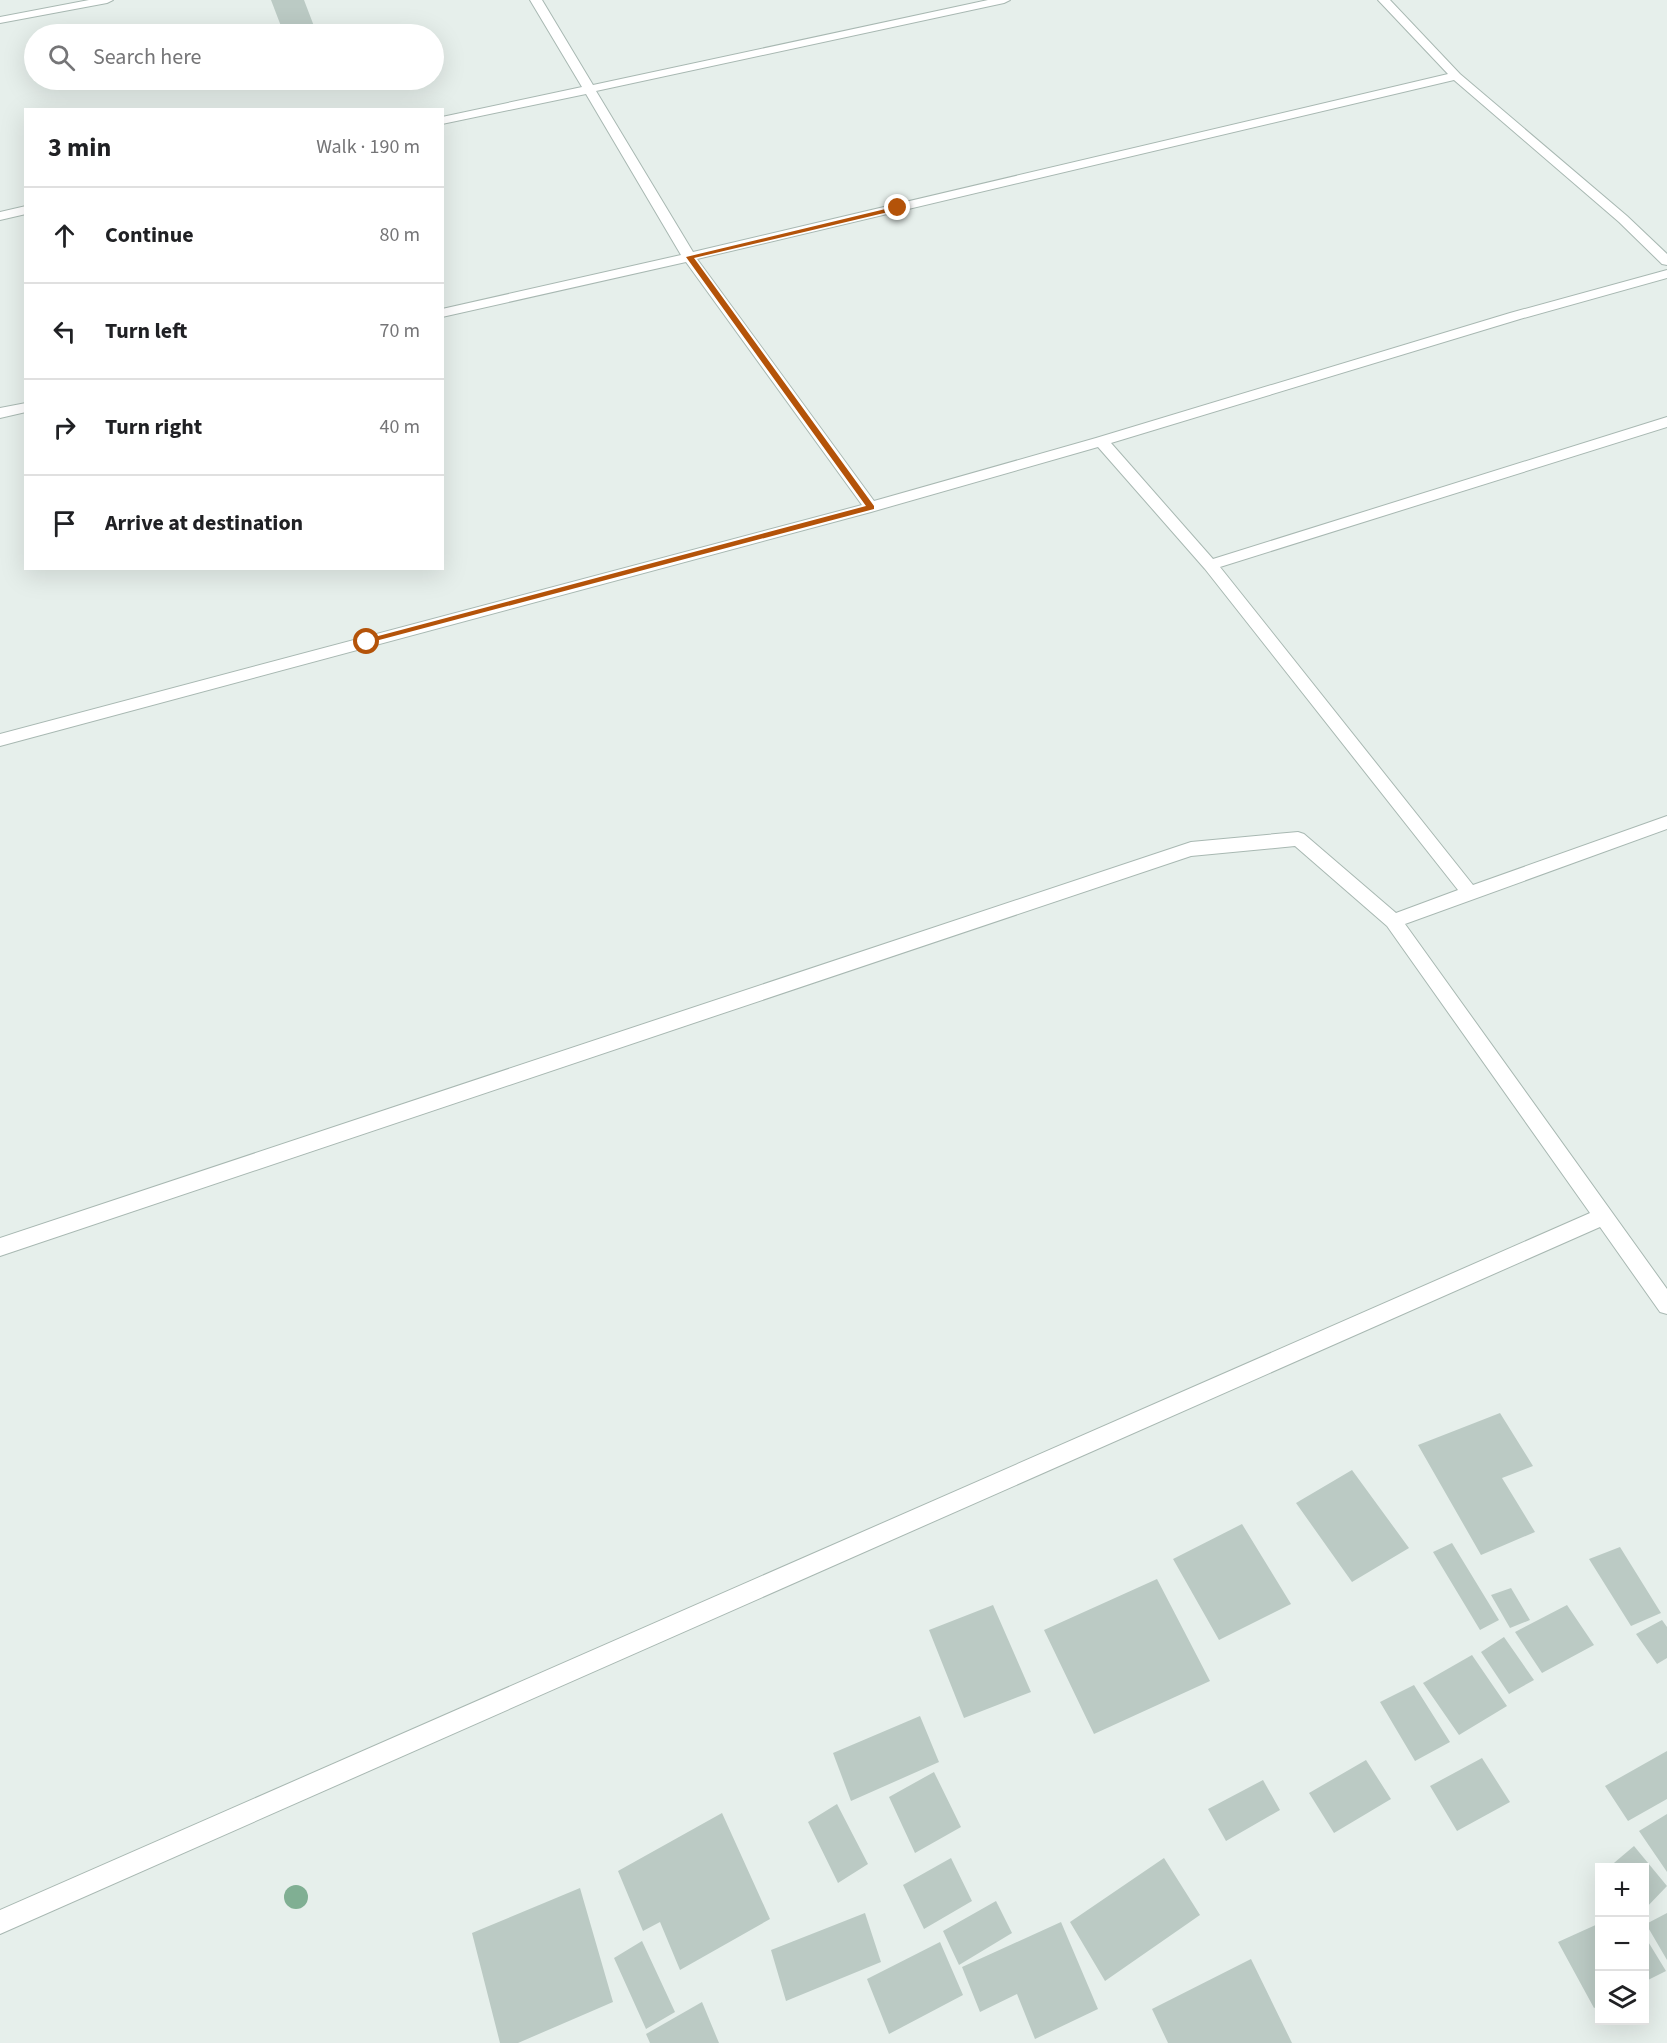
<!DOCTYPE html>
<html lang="en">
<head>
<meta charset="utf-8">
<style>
  :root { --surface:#fff; --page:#f6f6f6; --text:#202124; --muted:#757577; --line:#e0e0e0 }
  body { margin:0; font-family:"Source Sans 3",sans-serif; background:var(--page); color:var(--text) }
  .controls { position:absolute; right:18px; bottom:18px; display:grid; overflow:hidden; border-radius:0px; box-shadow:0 6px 24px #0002 }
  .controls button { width:54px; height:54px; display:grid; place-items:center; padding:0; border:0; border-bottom:2px solid var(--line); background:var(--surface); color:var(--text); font:30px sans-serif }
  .stop { position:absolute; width:18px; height:18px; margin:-14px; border:4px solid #b45309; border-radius:50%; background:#fff }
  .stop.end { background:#b45309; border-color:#fff; box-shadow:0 2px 6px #0008 }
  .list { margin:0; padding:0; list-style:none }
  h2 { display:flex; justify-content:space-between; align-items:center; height:78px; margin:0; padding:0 24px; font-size:26px }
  h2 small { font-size:20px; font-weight:400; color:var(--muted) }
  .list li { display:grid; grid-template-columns:39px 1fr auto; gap:18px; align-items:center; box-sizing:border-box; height:96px; padding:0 24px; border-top:2px solid var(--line) }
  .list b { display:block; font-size:22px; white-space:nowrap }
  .list em { font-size:20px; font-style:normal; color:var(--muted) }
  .icon { flex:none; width:33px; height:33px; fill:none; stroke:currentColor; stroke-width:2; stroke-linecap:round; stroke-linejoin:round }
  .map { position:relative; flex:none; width:1667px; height:2043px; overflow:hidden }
  .search { position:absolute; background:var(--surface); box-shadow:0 6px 24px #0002; left:24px; top:24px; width:420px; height:66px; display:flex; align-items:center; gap:15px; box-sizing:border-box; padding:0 21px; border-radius:33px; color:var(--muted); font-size:22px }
  .panel { position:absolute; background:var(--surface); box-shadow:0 6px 24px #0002; left:24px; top:108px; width:420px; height:462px; border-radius:0px }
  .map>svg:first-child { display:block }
</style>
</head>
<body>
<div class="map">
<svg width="1667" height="2043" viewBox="0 0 1667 2043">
  <rect width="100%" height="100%" fill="#e6efeb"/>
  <path fill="#bbcac4" d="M271,0H304L317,34H284Z
    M1500,1413L1533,1466L1502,1478L1535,1532L1481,1555L1418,1445Z
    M1352,1470L1409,1548L1352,1582L1296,1503Z
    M1242,1524L1291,1604L1219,1640L1173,1559Z
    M1452,1543L1499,1620L1480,1630L1433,1552Z
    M1620,1547L1661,1613L1631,1626L1589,1559Z
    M1157,1579L1210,1681L1094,1734L1044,1630Z
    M1511,1588L1530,1620L1510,1628L1491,1595Z
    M993,1605L1031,1692L964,1718L929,1630Z
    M1567,1605L1594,1645L1542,1673L1515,1632Z
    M1662,1620L1667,1627V1658L1657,1664L1636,1634Z
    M1504,1637L1534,1680L1509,1694L1481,1652Z
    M1472,1655L1507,1706L1459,1735L1423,1683Z
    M1414,1685L1450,1742L1415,1761L1380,1702Z
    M920,1716L939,1762L851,1801L833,1753Z
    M1667,1751V1799L1628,1821L1605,1786Z
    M1482,1758L1510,1802L1457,1831L1430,1786Z
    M1366,1760L1391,1799L1334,1833L1309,1793Z
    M934,1772L961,1827L915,1853L889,1797Z
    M1263,1780L1280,1810L1226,1841L1208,1809Z
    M837,1804L868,1864L838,1883L808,1822Z
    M722,1813L770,1919L680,1970L660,1922L643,1931L618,1871Z
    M1667,1814V1872L1639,1831Z
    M1634,1846L1667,1886L1644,1910V1868H1608Z
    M951,1858L972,1901L924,1929L903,1885Z
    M1164,1858L1200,1915L1105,1981L1070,1922Z
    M580,1888L613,2002L518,2043H500L472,1933Z
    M996,1901L1012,1933L959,1965L943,1931Z
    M865,1913L881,1962L786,2001L771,1950Z
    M1667,1913V1960L1646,1924Z
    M1061,1922L1098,2009L1035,2039L1017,1994L980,2012L962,1967Z
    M1600,1923V2005L1594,2008L1558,1942Z
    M1644,1935L1666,1971L1644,1982Z
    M642,1941L675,2012L646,2029L614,1958Z
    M940,1942L963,1995L889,2034L867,1979Z
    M1251,1959L1292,2043H1168L1152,2009Z
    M702,2002L719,2043H650L646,2034Z"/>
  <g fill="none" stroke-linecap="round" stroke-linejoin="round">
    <defs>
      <path id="street" d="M89,0H113L107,3L0,23V17Z
        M530,0H542L593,85L988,0H1010L1004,3L596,91L693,252L1448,74L1378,0H1390L1460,74L1627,216L1667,254V265L1662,264L1619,222L1454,80L697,259L874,501L1096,438L1510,313L1667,270V278L1520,319L1111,443L1213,559L1667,417V427L1220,567L1473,885L1667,816V829L1405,924L1667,1289V1314L1660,1312L1600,1227L0,1934V1910L1590,1213L1387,926L1295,846L1191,856L0,1256V1238L1191,842L1298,832L1304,834L1396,913L1458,890L1205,569L1098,447L871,512L0,746V734L862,505L686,262L442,317V309L681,255L586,94L442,124V117L582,87Z
        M26,206V214L0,220V212Z
        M26,403V412L0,418V408Z"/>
    </defs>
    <use href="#street" stroke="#a8b8b2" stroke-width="2"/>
    <use href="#street" fill="#fff" fill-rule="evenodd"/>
  </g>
  <circle fill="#80af93" cx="296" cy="1897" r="12"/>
  <path fill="#b45309" d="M898,206L901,209L694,258L874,506V509L364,644L363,642L367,639L866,506L686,257Z"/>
</svg>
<div class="controls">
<button>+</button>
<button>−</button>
<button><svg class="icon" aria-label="layers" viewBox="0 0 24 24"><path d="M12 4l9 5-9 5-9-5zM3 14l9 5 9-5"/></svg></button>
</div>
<div class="stop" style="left:367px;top:642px"></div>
<div class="stop end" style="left:898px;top:208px"></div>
<div class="search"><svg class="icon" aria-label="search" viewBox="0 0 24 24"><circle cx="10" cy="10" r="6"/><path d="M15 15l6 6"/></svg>Search here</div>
<section class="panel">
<h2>3 min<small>Walk · 190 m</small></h2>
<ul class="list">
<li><svg class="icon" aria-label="ahead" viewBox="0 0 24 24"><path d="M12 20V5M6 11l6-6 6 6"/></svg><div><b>Continue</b></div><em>80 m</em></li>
<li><svg class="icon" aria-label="left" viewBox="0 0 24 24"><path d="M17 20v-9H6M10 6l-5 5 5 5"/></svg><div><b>Turn left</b></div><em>70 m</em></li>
<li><svg class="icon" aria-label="right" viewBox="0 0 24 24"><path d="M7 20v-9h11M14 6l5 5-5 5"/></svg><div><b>Turn right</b></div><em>40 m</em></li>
<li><svg class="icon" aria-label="arrive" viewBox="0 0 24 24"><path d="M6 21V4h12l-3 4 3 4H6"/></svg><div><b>Arrive at destination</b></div></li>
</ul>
</section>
</div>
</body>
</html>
